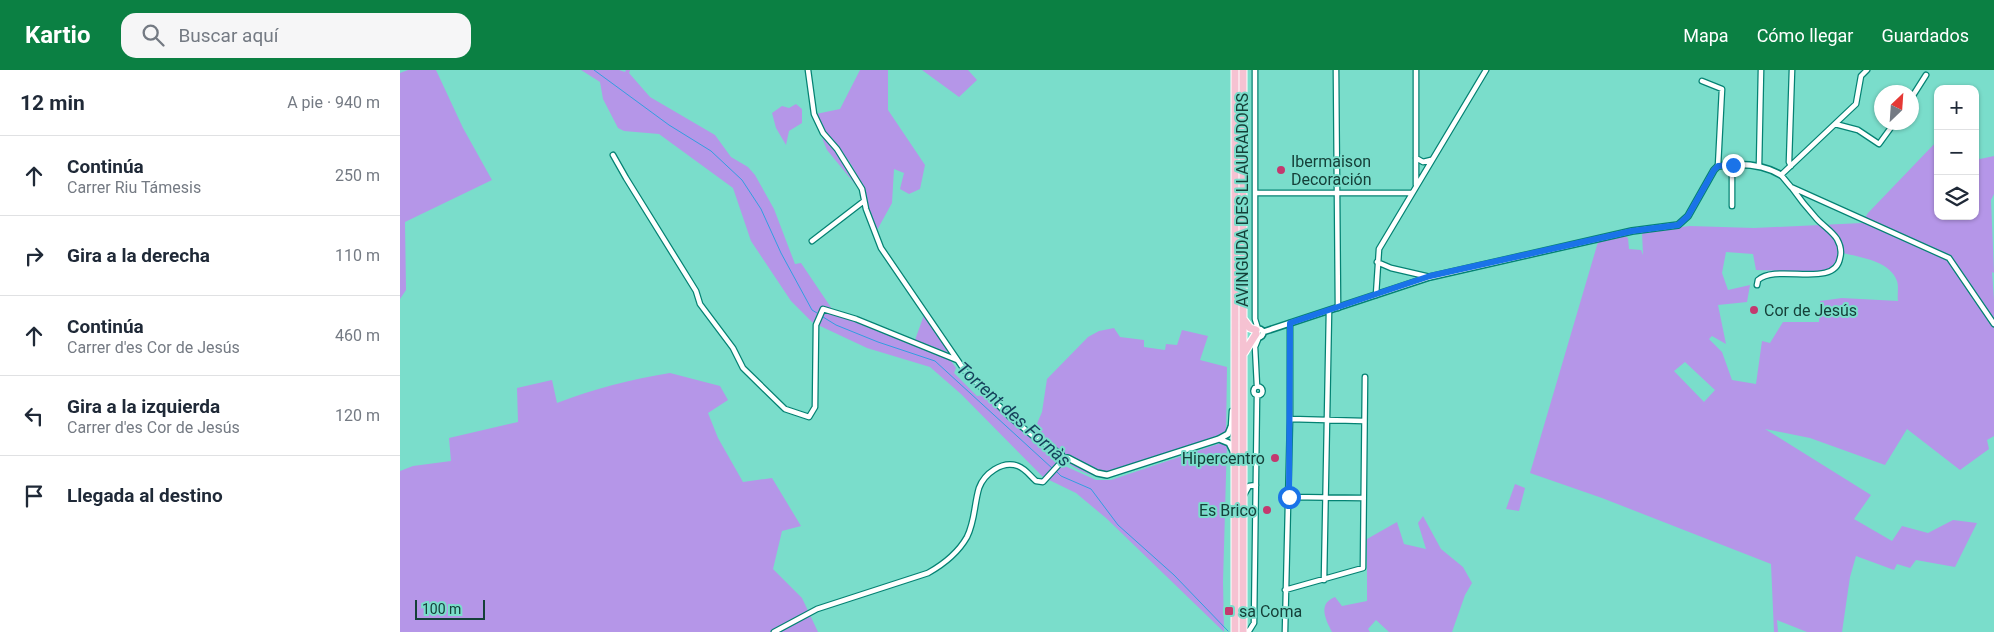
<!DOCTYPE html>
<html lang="es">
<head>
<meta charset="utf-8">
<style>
  :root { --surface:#fff; --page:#f6f6f7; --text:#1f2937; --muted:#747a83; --line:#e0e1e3; --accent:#0b8043 }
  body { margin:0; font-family:Roboto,sans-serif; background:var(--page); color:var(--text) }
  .controls { position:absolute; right:15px; top:15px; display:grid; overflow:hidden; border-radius:10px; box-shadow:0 1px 4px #0004 }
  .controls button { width:45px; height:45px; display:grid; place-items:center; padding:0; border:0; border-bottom:1px solid var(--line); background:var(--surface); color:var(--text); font:25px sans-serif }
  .compass { position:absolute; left:1474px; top:15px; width:45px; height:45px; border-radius:50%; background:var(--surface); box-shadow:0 1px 4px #0004; rotate:25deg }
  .scale { position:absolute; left:15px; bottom:12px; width:70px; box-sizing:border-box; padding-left:5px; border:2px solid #154039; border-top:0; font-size:14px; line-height:18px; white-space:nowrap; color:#154039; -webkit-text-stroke:4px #7addcb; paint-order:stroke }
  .stop { position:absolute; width:15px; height:15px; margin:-11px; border:4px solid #1a73e8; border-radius:50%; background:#fff }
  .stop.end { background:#1a73e8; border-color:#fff; box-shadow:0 1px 5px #0008 }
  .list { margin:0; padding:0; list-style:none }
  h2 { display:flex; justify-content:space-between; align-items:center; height:65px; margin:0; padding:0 20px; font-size:21px }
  h2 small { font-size:16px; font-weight:400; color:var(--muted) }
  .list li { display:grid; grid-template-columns:32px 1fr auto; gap:15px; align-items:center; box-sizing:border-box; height:80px; padding:0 20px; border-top:1px solid var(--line) }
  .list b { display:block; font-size:19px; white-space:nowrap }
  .list p { margin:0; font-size:16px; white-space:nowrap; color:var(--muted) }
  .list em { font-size:16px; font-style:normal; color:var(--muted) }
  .icon { flex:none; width:28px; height:28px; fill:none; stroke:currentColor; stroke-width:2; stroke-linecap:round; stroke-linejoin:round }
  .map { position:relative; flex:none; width:1594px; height:562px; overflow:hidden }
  header { display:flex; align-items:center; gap:30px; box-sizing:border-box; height:70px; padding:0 25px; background:var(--accent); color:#fff }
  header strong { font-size:24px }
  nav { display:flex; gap:28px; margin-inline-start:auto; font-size:18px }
  .search { width:350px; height:45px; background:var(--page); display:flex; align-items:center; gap:12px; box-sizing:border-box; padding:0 18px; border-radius:15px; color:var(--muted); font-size:19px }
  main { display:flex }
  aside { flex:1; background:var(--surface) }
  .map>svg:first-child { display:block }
</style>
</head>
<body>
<header>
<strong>Kartio</strong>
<div class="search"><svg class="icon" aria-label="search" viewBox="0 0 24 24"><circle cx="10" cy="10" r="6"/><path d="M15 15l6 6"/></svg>Buscar aquí</div>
<nav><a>Mapa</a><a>Cómo llegar</a><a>Guardados</a></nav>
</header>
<main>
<aside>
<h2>12 min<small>A pie · 940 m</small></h2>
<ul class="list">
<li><svg class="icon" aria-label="ahead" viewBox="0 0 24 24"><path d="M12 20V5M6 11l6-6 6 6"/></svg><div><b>Continúa</b><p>Carrer Riu Támesis</p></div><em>250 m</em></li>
<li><svg class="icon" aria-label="right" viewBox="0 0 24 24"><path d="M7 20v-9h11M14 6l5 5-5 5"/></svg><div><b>Gira a la derecha</b></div><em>110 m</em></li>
<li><svg class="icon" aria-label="ahead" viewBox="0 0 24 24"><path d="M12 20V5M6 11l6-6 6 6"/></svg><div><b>Continúa</b><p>Carrer d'es Cor de Jesús</p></div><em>460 m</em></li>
<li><svg class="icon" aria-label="left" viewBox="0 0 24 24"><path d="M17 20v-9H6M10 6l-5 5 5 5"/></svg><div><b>Gira a la izquierda</b><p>Carrer d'es Cor de Jesús</p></div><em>120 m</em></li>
<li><svg class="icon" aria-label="arrive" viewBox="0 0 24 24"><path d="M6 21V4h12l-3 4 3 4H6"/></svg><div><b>Llegada al destino</b></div></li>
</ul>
</aside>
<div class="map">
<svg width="1594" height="562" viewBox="0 0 1594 562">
  <rect width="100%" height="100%" fill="#7addcb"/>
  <path fill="#b596e8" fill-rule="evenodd" d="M8,0H36L63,58L92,110L5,152L6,220L0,229V3Z
    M181,0H219L225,2L226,0H230L229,3L250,27L315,65L331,87L348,97L355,105L374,139L395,194L401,193L432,239L421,237L413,253L391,231L351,171L333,118L259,64L224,61L218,58L203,29L200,12Z
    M460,0H488V40L525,95L520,119L509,124L500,119L504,103L494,99L492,133L476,162C469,139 464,117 452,96C440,76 426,67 416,44L440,39Z
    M522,0H568L577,10L559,27Z
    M396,34L402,39V53L389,61L386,75L376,58L372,43L382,36L389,38Z
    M422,68C436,74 453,105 459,119L427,80Z
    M1538,70V146H1575V86L1580,89L1594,86V124L1591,130L1594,203L1592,202L1594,230V366L1587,370L1589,379L1560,400L1507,359L1485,395L1410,368L1365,359L1471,425L1454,449L1492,471L1502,456L1528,463L1553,450L1577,453L1555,497L1516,490L1510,498L1497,494L1494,500L1456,486L1450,507L1442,562H1407L1377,550L1378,562H1374L1371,494L1202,428L1130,403L1198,172L1223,165L1228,168L1229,179L1241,180L1243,185L1242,162L1290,156L1354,158L1462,153L1468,143ZM1326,182L1353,184L1356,200L1421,202C1433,198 1436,193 1439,182C1457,187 1490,190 1497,211C1499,217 1497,225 1498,231L1442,228L1420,231L1419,252H1383L1370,273L1362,271L1356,314L1332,310L1322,282L1309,269L1312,266L1326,274L1318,235L1347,232L1350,215L1328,220L1322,203ZM1285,292L1315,320L1304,332L1274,301Z
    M424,241L461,253L549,288L556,298L554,303L577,326L584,325L658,393L696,410H711L827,371L823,512L824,562L706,448L676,423L643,407L561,324L530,297L467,278L418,255Z
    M524,245L552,284L515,270Z
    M714,258L720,267L744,270V277L765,280L766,274L777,275L782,260L808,266L800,290L827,297L826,364L707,406C680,410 652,380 633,363L642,342L647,309L688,267L699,261Z
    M270,303L320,316L328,330L308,343L318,368L343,412L372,408L401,456L382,461L373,499L402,528L418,562H0V401L13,396L51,391L49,368L118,352L117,318L152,310L157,333C193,319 232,309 270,303Z
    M1115,414L1125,418L1119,441L1106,439Z
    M1023,446L1041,479L1063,497L1072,513L1065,525L1052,562H989L976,550L968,559L970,562H932C926,550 917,534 935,527L942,536L967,531V469L997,452L1004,474L1026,479L1018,453Z"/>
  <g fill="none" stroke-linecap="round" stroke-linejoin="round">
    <path stroke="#329ee0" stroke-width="1" d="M194,0L269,55L311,81L342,110L361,139L381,183L412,240L417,243
      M423,247L436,255L478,272L535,291L653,399
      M656,401L661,406L691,419L718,455L774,505L828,561"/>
    <defs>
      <path id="minor" d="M855,0V249L858,259
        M936,0L938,238
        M1467,0L1461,6L1456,34L1381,105L1391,117L1549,188L1594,254
        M1302,11L1322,19L1318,96
        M1512,27L1526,5
        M1435,54L1458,60L1479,74L1495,52
        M213,85L226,108L296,221L300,234L333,278L343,298L385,339L409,347L415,337L416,255L423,239L456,249L557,290
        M1016,88L1023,92L1031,90
        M1359,96L1361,0
        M1391,96L1389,92L1392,0
        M1016,115V0
        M855,123H1011
        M1332,136V95
        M412,171L464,131
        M977,192L991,198L1030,207
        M1357,215L1358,210C1377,193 1435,219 1440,188C1442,181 1441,176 1437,169C1432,161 1422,155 1416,148C1407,138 1399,128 1392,118
        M976,225L979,179L1086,0
        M857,316L855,277L859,267
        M853.5 321a4.5 4.5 0 1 1 9 0a4.5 4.5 0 1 1-9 0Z
        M890,349L964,351
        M831,357L832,341
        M844,425L849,416L856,415
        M889,427L963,428
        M924,510L929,241
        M885,520L963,498L965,307
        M843,561H849L854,553L857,325
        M374,562L417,539L528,503C544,494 558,483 567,467C575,451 574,435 579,418C584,404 602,390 618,396C626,399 630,406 636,411L643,412L664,389L662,385L632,365L610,347L565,301L481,178L466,139L462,119L437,79L423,63L414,44L408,0
        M885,562L890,349V253"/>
      <path id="tertiary" d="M855 263a4 4 0 1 1 8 0a4 4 0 1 1-8 0Z
        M863,262L1030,207L1232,161L1278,155L1288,146L1314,100L1318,96C1339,93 1363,94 1381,105
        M819,369L829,373L834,383
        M664,389L668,388L697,403L707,405L819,369L828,364L831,357"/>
      <path id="primary" d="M835,0V562
        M843,0V562
        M844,250L850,258L856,260
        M844,283L856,264"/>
    </defs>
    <use href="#minor" stroke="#048273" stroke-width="7"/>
    <use href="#tertiary" stroke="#048273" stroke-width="8"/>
    <use href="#primary" stroke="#fff" stroke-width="9"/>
    <use href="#minor" stroke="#fff" stroke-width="4.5"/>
    <use href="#tertiary" stroke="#fff" stroke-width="5"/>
    <use href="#primary" stroke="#f6c2d2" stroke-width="7"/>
  </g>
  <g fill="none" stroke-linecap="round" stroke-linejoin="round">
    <path stroke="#1a73e8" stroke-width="6" d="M889,427L890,253L1030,206L1232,161L1278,155L1288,146L1314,100L1318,96L1333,95"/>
  </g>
  <g fill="#c3396f" stroke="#7addcb" stroke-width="2">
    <circle cx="881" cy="100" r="5"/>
    <circle cx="1354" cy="240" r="5"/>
    <circle cx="875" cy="388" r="5"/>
    <circle cx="867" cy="440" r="5"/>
    <rect x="824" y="536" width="10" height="10" rx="2.5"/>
  </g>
  <g text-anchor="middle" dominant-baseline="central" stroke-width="4" stroke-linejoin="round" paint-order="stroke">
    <g font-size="16" fill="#154039" stroke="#7addcb" text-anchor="start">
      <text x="891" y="91">Ibermaison<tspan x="891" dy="18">Decoración</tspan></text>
      <text x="1364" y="240">Cor de Jesús</text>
      <text x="865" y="388" text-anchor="end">Hipercentro</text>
      <text x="857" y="440" text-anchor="end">Es Brico</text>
      <text x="839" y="541">sa Coma</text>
    </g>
    <g font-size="16" fill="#154039" stroke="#7addcb">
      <text transform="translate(842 130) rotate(-90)">AVINGUDA DES LLAURADORS</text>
    </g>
    <g font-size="18" font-style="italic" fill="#143f5a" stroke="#7addcb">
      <text transform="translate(614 344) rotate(42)">Torrent des Fornàs</text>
    </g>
  </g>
</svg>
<div class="controls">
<button>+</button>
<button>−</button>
<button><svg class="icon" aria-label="layers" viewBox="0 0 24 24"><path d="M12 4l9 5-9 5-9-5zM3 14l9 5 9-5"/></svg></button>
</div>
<svg class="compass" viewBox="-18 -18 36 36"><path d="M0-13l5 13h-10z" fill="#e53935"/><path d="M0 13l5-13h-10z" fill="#747a83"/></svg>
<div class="scale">100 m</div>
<div class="stop" style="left:889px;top:427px"></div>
<div class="stop end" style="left:1333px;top:95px"></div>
</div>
</main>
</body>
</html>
